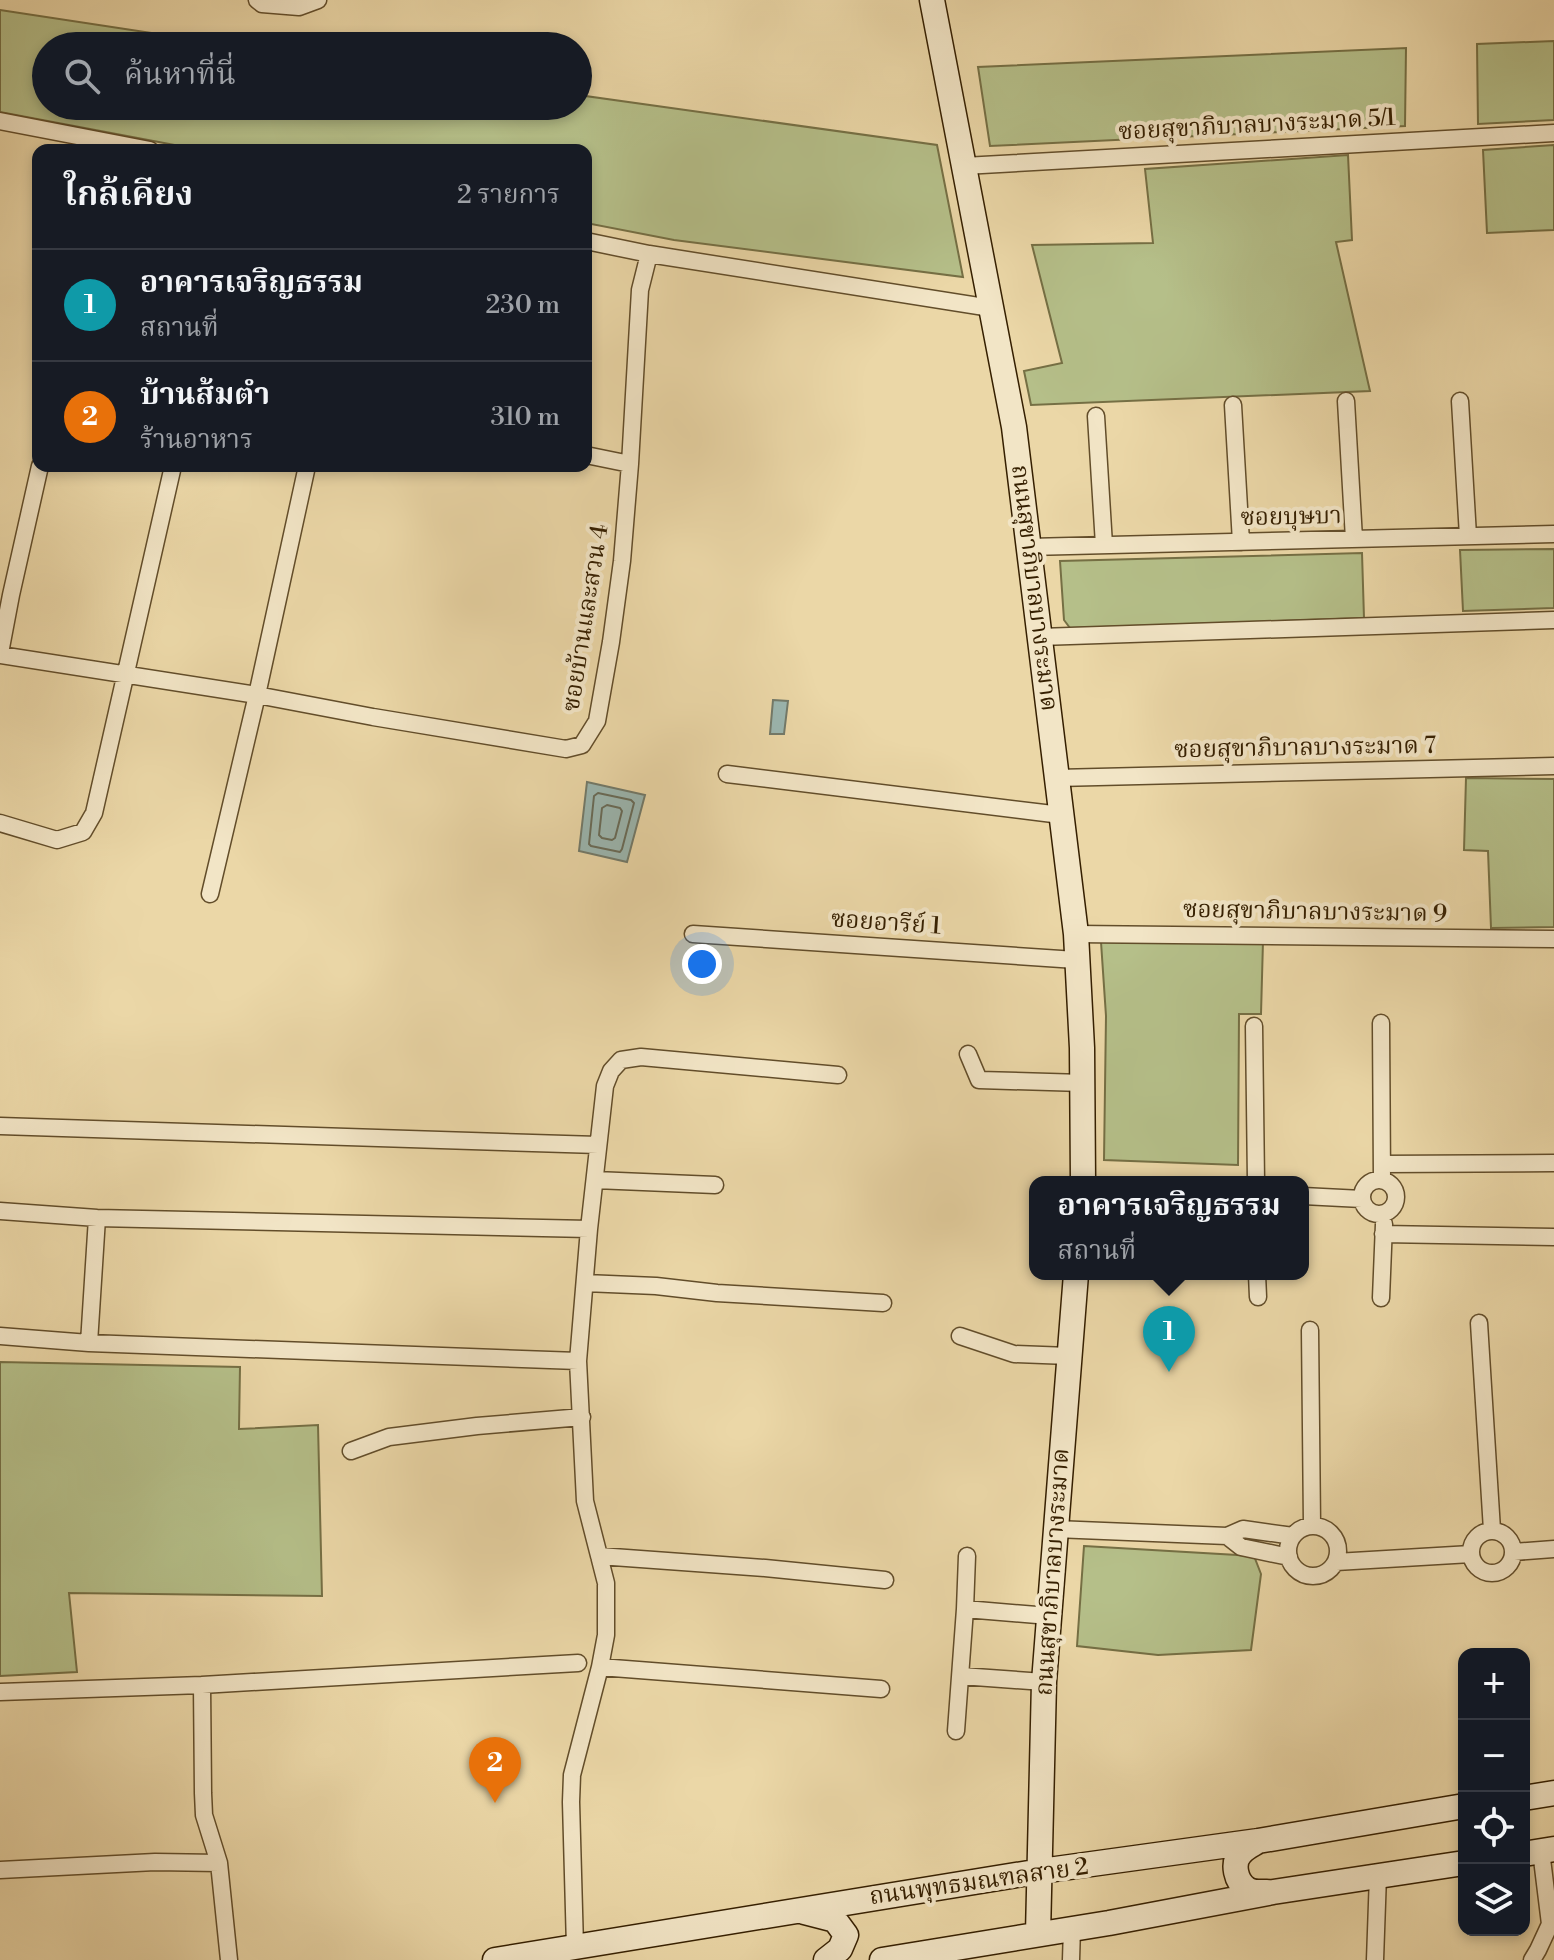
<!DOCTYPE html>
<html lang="th">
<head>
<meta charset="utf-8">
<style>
  :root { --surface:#171b24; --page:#20242c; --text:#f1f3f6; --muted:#9ea1a6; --line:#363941; --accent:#c59692 }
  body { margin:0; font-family:"Libre Bodoni","Noto Serif Thai",serif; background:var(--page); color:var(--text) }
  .controls { position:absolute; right:24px; bottom:24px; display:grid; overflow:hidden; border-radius:16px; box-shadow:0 4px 12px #0003 }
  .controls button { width:72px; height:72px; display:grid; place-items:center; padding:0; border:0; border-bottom:2px solid var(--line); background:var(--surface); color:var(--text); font:40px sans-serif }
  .you { position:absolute; left:702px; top:964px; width:28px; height:28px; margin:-20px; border:6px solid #fff; border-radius:50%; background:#1a73e8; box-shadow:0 0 0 12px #1a73e833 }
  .badge { display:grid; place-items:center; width:52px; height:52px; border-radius:50%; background:var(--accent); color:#fff; font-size:26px; font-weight:700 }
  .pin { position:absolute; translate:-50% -66px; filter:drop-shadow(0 2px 4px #0008) }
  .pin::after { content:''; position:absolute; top:42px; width:28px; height:24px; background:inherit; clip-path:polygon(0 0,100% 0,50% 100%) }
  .popup { position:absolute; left:1029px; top:1176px; width:280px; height:104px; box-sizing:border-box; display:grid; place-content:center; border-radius:16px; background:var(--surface); filter:drop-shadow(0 2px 6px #0005); font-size:26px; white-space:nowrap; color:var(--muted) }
  .popup b { font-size:30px; color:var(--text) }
  .popup::after { content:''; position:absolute; left:50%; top:100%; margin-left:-16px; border:16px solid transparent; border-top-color:var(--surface) }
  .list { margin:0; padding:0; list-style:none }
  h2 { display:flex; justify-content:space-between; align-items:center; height:104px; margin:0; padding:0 32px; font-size:34px }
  h2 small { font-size:26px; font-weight:400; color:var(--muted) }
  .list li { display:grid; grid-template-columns:52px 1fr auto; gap:24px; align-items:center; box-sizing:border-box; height:112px; padding:0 32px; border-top:2px solid var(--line) }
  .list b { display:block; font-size:30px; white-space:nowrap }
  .list p { margin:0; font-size:26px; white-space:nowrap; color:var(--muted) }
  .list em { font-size:26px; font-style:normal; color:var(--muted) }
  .icon { flex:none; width:44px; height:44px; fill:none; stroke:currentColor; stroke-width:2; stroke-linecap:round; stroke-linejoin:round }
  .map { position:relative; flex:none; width:1554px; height:1960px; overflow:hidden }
  .search { position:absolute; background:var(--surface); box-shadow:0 4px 12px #0003; left:32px; top:32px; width:560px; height:88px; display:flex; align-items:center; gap:20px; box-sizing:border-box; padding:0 28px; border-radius:44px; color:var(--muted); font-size:30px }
  .panel { position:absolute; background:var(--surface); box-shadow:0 4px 12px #0003; left:32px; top:144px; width:560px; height:328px; border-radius:16px }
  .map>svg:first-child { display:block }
</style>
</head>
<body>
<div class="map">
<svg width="1554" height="1960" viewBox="0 0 1554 1960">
  <rect width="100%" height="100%" fill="#ebd7a7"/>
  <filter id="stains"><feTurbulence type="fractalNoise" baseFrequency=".0025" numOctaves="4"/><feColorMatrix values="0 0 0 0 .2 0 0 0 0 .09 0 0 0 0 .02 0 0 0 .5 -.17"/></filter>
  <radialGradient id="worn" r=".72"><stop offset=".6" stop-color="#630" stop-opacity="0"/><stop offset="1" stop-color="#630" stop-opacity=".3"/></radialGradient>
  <path fill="#b5bf89" stroke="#756f44" stroke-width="2" d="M0,10L237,46H46V106H578V95L937,145L963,277L674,240L586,223V150H201L0,112Z
    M1554,41V120L1478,124L1477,44Z
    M1406,48L1405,126L990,146L978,67Z
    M1554,145V230L1487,233L1483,150Z
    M1348,155L1352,240L1336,242L1370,391L1031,405L1024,371L1062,363L1032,245L1153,243L1145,169Z
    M1554,549V608L1463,611L1460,550Z
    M1362,553L1364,618L1070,628L1064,620L1060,561Z
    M1466,778L1554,779V927L1491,928L1488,851L1464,850Z
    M1263,941L1261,1014H1239L1238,1165L1104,1160L1106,1016L1101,942Z
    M0,1362L240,1367L239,1429L318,1425L322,1596L69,1593L77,1672L0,1676Z
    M1084,1546L1254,1556L1261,1574L1251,1650L1158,1655L1077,1646Z"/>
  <path fill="#9bb7b1" stroke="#727a6a" stroke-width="2" d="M773,700L788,701L784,734H770Z
    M587,782L645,795L627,862L579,851Z"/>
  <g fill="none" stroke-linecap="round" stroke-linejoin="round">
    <path stroke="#686b58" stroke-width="2" d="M598,793L631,800L634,803L622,849L620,852L591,846L589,844L594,796Z
      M607,805L620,808L622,811L615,838L612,840L602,838L599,835L602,808Z"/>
    <defs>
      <path id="street" d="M257,0L262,4L299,7L318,0
        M0,121L150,150
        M964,166L1554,133
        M586,241L649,254
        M1346,401L1354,539
        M1460,401L1468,536
        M1233,405L1241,542
        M1096,416L1104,545
        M586,455L630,464
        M1029,547L1554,534
        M1040,637L1554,620
        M0,653L11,595L40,466
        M0,655L257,695L373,717L566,749L582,745L597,721L611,642L622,561L630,464L640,290L649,254L991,308
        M727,774L1061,815
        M1057,778L1554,766
        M0,823L57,840L83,832L94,813L173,466
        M210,894L257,695L307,466
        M693,934L1076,960
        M1076,934L1554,939
        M1381,1023L1382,1180
        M1254,1026L1256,1182
        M968,1054L979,1080L1083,1083
        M0,1126L598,1145
        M1382,1164L1554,1163
        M1362 1197a17 17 0 1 1 34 0a17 17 0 1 1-34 0Z
        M595,1180L715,1185
        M1303,1196L1362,1199
        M0,1211L97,1218L589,1229
        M97,1218L89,1343L578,1361
        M1383,1234L1554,1237
        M1257,1274L1258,1297
        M585,1283L656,1286L717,1293L883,1303
        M1381,1298L1384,1224
        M1479,1323L1492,1530
        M1310,1330L1312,1525
        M0,1336L89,1343
        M960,1336L1014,1354L1069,1356
        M351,1451L389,1437L477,1426L582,1417
        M1288 1551a25 25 0 1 1 50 0a25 25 0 1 1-50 0Z
        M1055,1529L1227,1536L1243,1529L1293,1536
        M1471 1552a21 21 0 1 1 42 0a21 21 0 1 1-42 0Z
        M1227,1536L1241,1547L1289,1557
        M1514,1552L1554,1549
        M599,1556L765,1568L885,1580
        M1336,1562L1471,1554
        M965,1609L1049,1616
        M600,1667L881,1689
        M961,1676L1044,1682
        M0,1692L202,1685
        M956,1731L965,1609L967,1556
        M0,1870L155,1862L219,1863
        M575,1947L571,1802L572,1775L600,1667L606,1635V1583L585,1501L578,1361L589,1229L605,1086L611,1071L621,1060L641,1057L838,1075
        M229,1960L219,1863L204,1815L203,1793L202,1685L578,1663
        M1071,1960L1072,1928
        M1375,1960L1378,1875
        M1532,1960L1538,1950L1550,1924L1541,1851"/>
      <path id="secondary" d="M932,0L1014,427L1076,934L1082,1048L1083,1182
        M1524,1798L1554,1793
        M1258,1841C1252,1845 1245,1848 1241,1853C1231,1863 1236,1882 1247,1889C1253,1893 1260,1892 1267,1892
        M1524,1854L1554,1849
        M804,1912L835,1920L846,1935L840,1949L826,1960
        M1038,1934L1044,1682L1076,1274
        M495,1960L1041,1871L1258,1841L1464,1806
        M882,1960L1109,1923L1273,1892L1464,1863"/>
    </defs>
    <use href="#street" stroke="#624d2a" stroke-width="19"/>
    <use href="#secondary" stroke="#351f00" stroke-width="27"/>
    <use href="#street" stroke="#f2e5c6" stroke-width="16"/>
    <use href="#secondary" stroke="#f2e5c6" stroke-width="24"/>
  </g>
  <g text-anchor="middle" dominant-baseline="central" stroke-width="8" stroke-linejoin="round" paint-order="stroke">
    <g font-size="24" fill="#351f00" stroke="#f2e5c6">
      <text transform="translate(1257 125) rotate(-3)">ซอยสุขาภิบาลบางระมาด 5/1</text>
      <text transform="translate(1291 517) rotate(-1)">ซอยบุษบา</text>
      <text transform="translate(1034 588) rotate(83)">ถนนสุขาภิบาลบางระมาด</text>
      <text transform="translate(586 618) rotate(-81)">ซอยบ้านและสวน 4</text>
      <text transform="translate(1305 748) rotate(-1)">ซอยสุขาภิบาลบางระมาด 7</text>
      <text transform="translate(1315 912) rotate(1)">ซอยสุขาภิบาลบางระมาด 9</text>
      <text transform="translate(886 923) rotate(4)">ซอยอารีย์ 1</text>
      <text transform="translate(1053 1572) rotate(-86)">ถนนสุขาภิบาลบางระมาด</text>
      <text transform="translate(979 1882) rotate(-8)">ถนนพุทธมณฑลสาย 2</text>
    </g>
  </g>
  <rect width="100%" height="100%" filter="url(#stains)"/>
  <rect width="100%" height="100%" fill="url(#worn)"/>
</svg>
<div class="controls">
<button>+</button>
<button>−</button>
<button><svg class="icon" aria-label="locate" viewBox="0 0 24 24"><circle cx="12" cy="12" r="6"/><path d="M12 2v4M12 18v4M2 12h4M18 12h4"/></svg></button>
<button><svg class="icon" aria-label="layers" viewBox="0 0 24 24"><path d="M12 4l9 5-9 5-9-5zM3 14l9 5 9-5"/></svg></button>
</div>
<div class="you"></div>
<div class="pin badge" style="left:1169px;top:1372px;background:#0f9aa8">1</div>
<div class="popup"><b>อาคารเจริญธรรม</b>สถานที่</div>
<div class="pin badge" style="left:495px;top:1803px;background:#e8710a">2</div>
<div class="search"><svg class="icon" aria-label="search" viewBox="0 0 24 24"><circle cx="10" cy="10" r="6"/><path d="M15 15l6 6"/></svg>ค้นหาที่นี่</div>
<section class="panel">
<h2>ใกล้เคียง<small>2 รายการ</small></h2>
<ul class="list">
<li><span class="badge" style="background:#0f9aa8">1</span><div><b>อาคารเจริญธรรม</b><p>สถานที่</p></div><em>230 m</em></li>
<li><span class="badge" style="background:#e8710a">2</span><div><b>บ้านส้มตำ</b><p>ร้านอาหาร</p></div><em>310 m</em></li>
</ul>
</section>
</div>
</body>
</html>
